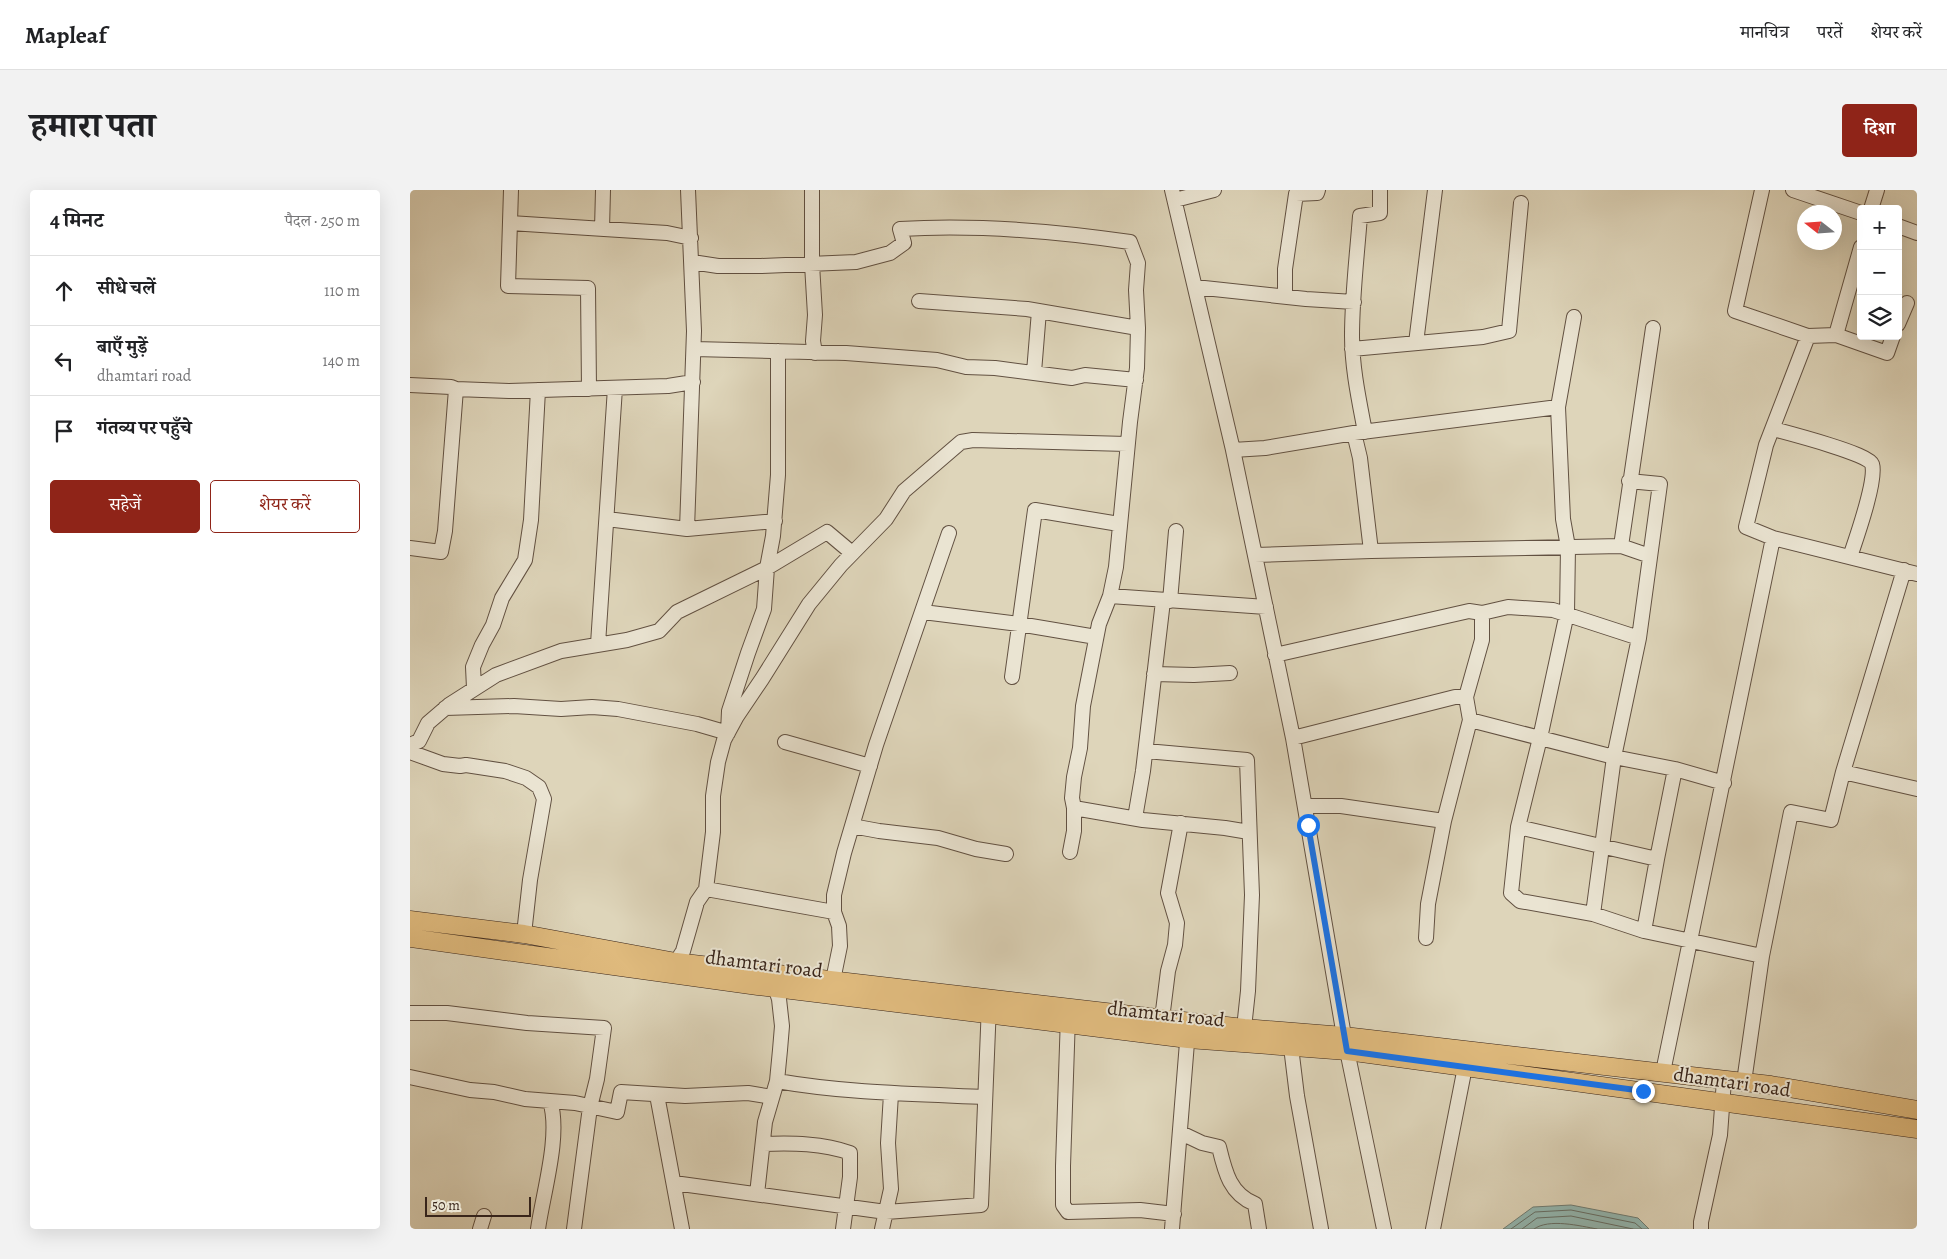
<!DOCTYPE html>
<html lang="hi">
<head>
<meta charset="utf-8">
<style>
  :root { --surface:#fff; --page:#f2f2f2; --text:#202124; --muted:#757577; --line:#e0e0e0; --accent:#8f2418 }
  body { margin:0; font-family:Alegreya,"Noto Serif Devanagari",serif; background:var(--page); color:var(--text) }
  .controls { position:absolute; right:15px; top:15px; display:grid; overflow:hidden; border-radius:5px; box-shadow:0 5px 20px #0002 }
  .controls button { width:45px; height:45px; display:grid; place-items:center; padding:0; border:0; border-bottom:1px solid var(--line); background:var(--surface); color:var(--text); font:25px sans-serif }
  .compass { position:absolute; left:1387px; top:15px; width:45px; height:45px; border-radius:50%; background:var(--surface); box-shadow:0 5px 20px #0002; rotate:287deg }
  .scale { position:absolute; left:15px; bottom:12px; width:106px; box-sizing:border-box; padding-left:5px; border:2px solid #39251a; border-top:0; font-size:14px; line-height:18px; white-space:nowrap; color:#39251a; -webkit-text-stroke:4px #eae4d2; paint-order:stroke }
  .stop { position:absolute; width:15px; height:15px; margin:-11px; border:4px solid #1a73e8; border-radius:50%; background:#fff }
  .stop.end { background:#1a73e8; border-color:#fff; box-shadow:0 1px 5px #0008 }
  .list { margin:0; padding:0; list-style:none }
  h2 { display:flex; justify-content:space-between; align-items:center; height:65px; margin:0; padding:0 20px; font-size:21px }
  h2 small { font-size:16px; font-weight:400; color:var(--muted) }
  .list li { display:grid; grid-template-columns:32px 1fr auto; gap:15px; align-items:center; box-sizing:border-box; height:70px; padding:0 20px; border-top:1px solid var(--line) }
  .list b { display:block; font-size:19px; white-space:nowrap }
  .list p { margin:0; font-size:16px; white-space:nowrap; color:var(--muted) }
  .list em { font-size:16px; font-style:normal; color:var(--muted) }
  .actions { display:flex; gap:10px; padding:15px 20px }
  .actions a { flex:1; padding:11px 0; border:1px solid var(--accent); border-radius:5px; text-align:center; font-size:18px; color:var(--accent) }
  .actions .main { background:var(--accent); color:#fff }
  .icon { flex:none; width:28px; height:28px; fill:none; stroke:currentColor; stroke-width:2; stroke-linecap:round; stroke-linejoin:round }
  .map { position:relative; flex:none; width:1507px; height:1039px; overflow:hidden; border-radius:5px }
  header { display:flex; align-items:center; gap:30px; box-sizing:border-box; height:70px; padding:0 25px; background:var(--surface); border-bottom:1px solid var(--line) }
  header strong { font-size:24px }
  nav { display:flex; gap:28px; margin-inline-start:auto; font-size:18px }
  .intro { display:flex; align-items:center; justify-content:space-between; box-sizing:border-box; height:120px; padding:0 30px }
  h1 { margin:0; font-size:35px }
  .button { padding:12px 22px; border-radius:5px; background:var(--accent); color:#fff; font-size:18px; font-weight:700 }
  main { display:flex; gap:30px; padding:0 30px }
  aside { flex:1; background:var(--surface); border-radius:5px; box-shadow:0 5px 20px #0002 }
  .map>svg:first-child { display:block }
</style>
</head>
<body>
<header>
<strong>Mapleaf</strong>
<nav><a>मानचित्र</a><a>परतें</a><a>शेयर करें</a></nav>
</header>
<div class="intro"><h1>हमारा पता</h1><a class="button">दिशा</a></div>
<main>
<aside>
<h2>4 मिनट<small>पैदल · 250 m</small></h2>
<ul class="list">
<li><svg class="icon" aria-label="ahead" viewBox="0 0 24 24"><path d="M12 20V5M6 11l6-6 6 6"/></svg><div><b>सीधे चलें</b></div><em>110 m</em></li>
<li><svg class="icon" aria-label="left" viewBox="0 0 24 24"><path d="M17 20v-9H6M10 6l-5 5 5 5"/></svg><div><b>बाएँ मुड़ें</b><p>dhamtari road</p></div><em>140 m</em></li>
<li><svg class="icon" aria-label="arrive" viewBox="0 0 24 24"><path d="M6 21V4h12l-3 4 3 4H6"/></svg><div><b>गंतव्य पर पहुँचे</b></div></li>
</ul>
<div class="actions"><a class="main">सहेजें</a><a>शेयर करें</a></div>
</aside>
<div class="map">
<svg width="1507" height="1039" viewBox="0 0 1507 1039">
  <rect width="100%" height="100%" fill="#ded5ba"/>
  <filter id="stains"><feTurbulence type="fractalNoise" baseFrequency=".004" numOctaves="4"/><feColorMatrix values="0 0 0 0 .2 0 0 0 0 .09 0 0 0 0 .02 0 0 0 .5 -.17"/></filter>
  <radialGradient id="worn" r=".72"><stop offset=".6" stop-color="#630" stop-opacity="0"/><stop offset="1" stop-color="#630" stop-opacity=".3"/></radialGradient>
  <path fill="#93b8b2" stroke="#6f7d75" d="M1161,1015L1228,1028L1239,1039H1093L1123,1017Z"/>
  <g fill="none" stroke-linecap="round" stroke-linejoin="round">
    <path stroke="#666e66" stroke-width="1" d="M1101,1039L1125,1022L1161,1020L1225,1033L1232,1039
      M1112,1039L1127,1028L1161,1026L1223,1039
      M1124,1039C1139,1028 1170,1036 1187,1039"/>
    <defs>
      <path id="minor" d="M101,0L98,96L178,98L179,199
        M402,0V74L405,125L403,151L405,163
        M762,0L823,260L883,548L934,846L974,1039
        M1352,0L1325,121L1398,146L1426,145L1477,163L1483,146
        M1383,0L1451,23
        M765,10L804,0
        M1461,19L1467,0
        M100,33L257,43L281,48
        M1488,36L1507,43
        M192,39L193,0
        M282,72L308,76H351L446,72L480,63L494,53L490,39C568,34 644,41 720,52L728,73L726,100L728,138L617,119L509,111
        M785,97L896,109L944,112
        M875,107V79L886,4L907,3L908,0
        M1164,127L1148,217L1153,329L1158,357L1157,423L1130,548L1108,637L1101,703L1110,711L1183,724L1234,741L1352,766
        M1488,134L1497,113
        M1426,145L1451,57
        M1006,153L1025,0
        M284,159L436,163L527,170L556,177L585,178L662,188L675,185L726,190
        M942,159L1073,147L1099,141L1111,13
        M624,182L629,121
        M0,195L41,197L46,199L99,201L258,196L283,192
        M1363,239C1378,243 1459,264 1462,274C1467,290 1446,349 1440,367
        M955,242C949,210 942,178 942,146C942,106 947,66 950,26L970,23V0
        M944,243L950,268L961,361
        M823,260L855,258L944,243L1148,217
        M197,329L277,339L365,331
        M277,339L284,141L278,0
        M1363,348L1507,384
        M1211,356L1243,138
        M0,358L31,362L35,341L46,199
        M845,365L961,361L1211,356L1240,366
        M700,406L856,417
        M760,411L766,341
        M513,422L609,434L686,447
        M188,454L205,198
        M865,465L1059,421L1072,423
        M744,484L784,485L820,483
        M602,487L625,320L709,334
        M64,498L63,477L72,455L83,435L92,408L115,370L121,330L128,200
        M35,518L104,516L151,519L182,517L208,519L287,534L318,543L319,521L338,463L354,419L357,378L363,346L368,285V161
        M1060,530L1204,567L1265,579L1314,593
        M883,548L1045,507H1056
        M375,552L460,576
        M0,555L9,551L18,533L39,515L86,485L151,461L217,450L249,441L267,422L357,378L417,342L442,363
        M736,561L837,570L842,705L838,801L834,838
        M0,562L33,574L50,576L56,575L95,581L116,588L129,597L134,609L120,690L114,744
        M1433,582L1507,599
        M895,616H931L1034,631
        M664,618L733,630L815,638L839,642
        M725,628L733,581L753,411
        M442,636L469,641L528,648L566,659L596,664
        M1108,637L1247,669L1265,579
        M660,662L664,641V618L662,608L664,587L670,558L673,516L689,434L700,406L706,377L720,232L727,178L728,138
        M296,699L424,722
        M1183,724L1204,567L1229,448L1250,294L1219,291
        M1234,741L1247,669
        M1016,748L1018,714L1034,631L1060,530L1056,507L1072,450V423L1098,417L1143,420L1229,448
        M266,772L273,761L287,712L296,699L303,642V606L308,572L314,550L327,526L352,489L399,414L431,375L476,329L494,301L551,252L563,250L717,254
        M421,800L430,756L429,736L424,722V705L434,663L466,555L539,343
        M0,823H37L117,833L194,838L187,889L180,917L164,1039
        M658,826L653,976V1015L658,1022L730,1020L764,1024
        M752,829L758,781L765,755L767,733L758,703L771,633
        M881,857L887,906L911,1039
        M1253,882L1363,348L1336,337L1356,255L1398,146
        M0,887L60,900L84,902L115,909L165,913L207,922L211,902L275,906L338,903L362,907
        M367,891C435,903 505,904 575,907
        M1334,892L1352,766L1381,622L1421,630L1433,582L1494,380
        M247,905L272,1039
        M771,943L792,953L809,957C815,982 820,1004 845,1014L849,1039
        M353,954C382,953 413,953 440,963V987L433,1039
        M264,993L476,1022L571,1015L579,814
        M347,1004L355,932L367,891L370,860L372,836L369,809L363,791
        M70,1039L74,1026
        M128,1039C133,1003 151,945 140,911
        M472,1039L481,999L478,953L481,904
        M762,1039L778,840
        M1023,1039L1055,877
        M1291,1039V1032L1310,945L1314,890"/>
      <path id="major" d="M0,730L114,744L266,772L834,838L934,846L1281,886L1361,895L1507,920
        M0,748L348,796L778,849L937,861L1507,939"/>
    </defs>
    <use href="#minor" stroke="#625142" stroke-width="16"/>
    <use href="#major" stroke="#39251a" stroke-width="19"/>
    <use href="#minor" stroke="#eae4d2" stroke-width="14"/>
    <use href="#major" stroke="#dfba7d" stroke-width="18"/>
  </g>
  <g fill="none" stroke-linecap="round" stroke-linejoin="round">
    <path stroke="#1a73e8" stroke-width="6" d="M898,635L937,861L1233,901"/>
  </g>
  <g text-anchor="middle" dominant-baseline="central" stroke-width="4" stroke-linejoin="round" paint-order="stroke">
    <g font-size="20" fill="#39251a" stroke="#eae4d2">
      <text transform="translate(354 774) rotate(7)">dhamtari road</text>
      <text transform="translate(756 824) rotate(6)">dhamtari road</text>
      <text transform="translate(1322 892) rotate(8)">dhamtari road</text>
    </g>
  </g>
  <rect width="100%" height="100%" filter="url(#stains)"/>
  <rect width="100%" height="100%" fill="url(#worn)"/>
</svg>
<div class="controls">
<button>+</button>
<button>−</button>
<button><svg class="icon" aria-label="layers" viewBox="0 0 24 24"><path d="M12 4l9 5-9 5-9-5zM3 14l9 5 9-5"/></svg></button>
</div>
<svg class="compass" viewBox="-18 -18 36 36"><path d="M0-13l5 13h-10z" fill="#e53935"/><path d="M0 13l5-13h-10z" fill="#757577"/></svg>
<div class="scale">50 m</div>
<div class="stop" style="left:898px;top:635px"></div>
<div class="stop end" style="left:1233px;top:901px"></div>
</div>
</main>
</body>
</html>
